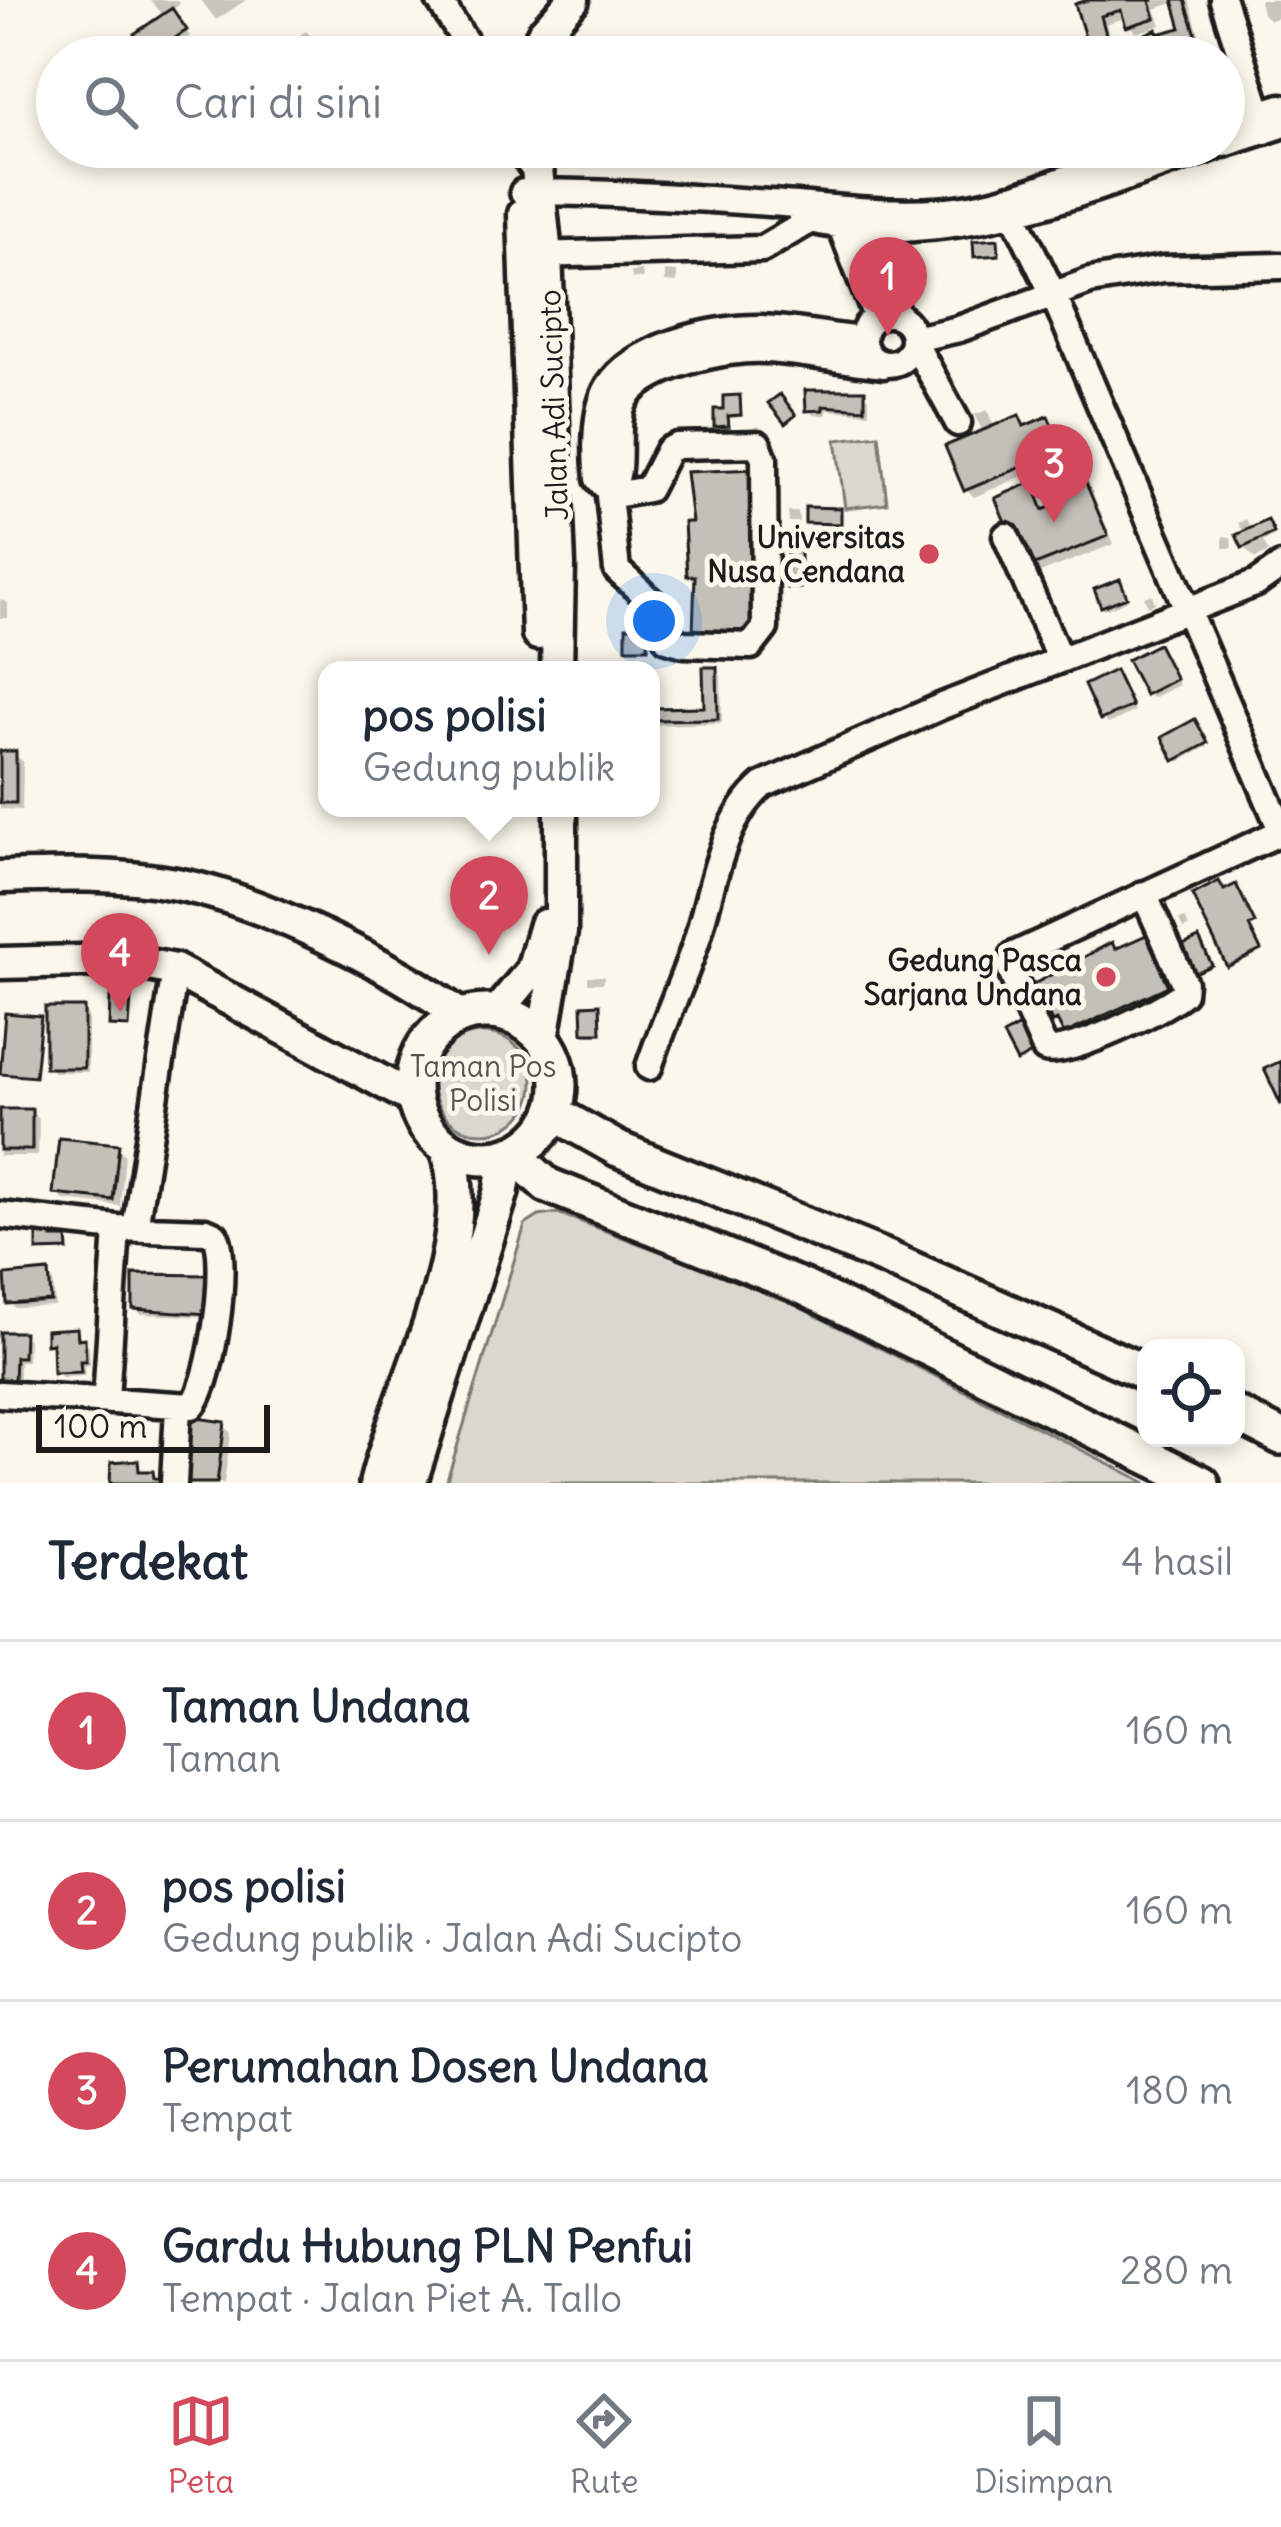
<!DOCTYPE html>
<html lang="id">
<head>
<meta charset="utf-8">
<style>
  :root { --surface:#fff; --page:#f2f2f3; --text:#1f2937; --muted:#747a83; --line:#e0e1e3; --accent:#d1495b }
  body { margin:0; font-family:Delius,sans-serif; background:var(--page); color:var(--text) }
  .controls { position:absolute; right:36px; bottom:36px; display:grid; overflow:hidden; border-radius:24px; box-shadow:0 6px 18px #0003 }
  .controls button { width:108px; height:108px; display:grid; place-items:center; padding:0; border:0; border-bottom:3px solid var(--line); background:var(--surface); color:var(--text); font:60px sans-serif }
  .scale { position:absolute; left:36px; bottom:30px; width:234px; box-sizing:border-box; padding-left:12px; border:6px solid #1c1c1c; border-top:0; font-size:33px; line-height:42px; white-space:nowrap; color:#1c1c1c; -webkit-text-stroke:9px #fbf7ec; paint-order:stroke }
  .you { position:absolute; left:654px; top:621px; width:42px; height:42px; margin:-30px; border:9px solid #fff; border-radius:50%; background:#1a73e8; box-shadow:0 0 0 18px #1a73e833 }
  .badge { display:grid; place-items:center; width:78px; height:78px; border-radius:50%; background:var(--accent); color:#fff; font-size:39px; font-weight:700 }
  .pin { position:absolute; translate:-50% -99px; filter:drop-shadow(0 3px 6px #0008) }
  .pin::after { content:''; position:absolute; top:63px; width:42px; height:36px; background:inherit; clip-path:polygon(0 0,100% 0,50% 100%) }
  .popup { position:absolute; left:318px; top:661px; width:342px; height:156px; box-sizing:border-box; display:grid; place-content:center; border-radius:24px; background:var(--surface); filter:drop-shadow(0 3px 9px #0005); font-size:39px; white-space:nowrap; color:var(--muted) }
  .popup b { font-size:45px; color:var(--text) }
  .popup::after { content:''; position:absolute; left:50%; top:100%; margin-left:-24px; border:24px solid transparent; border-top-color:var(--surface) }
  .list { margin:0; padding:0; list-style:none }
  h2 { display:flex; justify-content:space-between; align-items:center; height:156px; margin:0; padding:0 48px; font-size:51px }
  h2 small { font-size:39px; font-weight:400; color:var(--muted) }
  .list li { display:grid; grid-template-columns:78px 1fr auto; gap:36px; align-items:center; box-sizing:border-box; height:180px; padding:0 48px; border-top:3px solid var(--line) }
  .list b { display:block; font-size:45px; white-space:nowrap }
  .list p { margin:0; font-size:39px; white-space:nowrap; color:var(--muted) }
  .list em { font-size:39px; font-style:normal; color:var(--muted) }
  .icon { flex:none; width:66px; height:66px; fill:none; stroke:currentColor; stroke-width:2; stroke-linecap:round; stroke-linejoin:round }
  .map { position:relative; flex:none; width:1281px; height:1483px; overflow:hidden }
  .search { position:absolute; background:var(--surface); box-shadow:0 6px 18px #0003; left:36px; right:36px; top:36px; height:132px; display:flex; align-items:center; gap:30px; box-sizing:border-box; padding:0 42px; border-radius:66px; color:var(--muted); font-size:45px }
  .sheet { height:876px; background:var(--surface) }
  nav { display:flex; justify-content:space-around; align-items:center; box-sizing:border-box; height:168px; border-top:3px solid var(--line); background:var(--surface); font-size:33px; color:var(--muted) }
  nav a { display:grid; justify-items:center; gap:6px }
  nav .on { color:var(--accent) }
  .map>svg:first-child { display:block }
</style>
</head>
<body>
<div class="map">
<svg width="1281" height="1483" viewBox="0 0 1281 1483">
  <rect width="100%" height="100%" fill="#fbf7ec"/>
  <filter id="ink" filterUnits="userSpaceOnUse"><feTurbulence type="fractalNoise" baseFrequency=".00833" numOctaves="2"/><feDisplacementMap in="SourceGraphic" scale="24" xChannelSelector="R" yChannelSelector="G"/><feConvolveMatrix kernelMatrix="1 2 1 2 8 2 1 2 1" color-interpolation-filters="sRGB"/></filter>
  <g filter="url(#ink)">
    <path fill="#dad7ce" stroke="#7b7a75" stroke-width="3" d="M879,435L887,503L845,508L836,440Z
      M433 1083a50 50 0 1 1 100 0a50 50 0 1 1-100 0Z
      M558,1213L773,1294L1147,1483H446L525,1225L539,1216Z"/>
    <path fill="#0003" fill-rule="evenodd" d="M150,0H176L180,4L171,11L190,36L159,57L152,54L165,17Z
      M201,0H246L216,20Z
      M1098,0H1189L1203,48L1173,57H1094ZM1176,2L1185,30L1114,51L1106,24L1127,17L1136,33L1161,25L1155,9Z
      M1259,0H1281V17L1270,20L1262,13Z
      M306,31L317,43L311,48L300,35Z
      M131,39L136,44L144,57H138L128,41Z
      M486,147H505L507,159H489Z
      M665,271L677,272V283L665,282Z
      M631,272L642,271L643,279H632Z
      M864,393L869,398V413L827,410V415H814L809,409Z
      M739,398L743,417L730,418V428L720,429L717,426L726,411Z
      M987,410L995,428L1019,419L1028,427L1048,419L1055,427L1076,476L1081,475L1088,482L1114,544L1035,575L1028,568L1031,486L1047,512L1061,506L1054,489L1043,483L1037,470L974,497L966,489L984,433L974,415Z
      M788,512H798L799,522H789Z
      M1246,519L1252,531L1270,526L1275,536L1263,542L1269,552L1255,559L1244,547L1245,534L1238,523Z
      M1223,536L1231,537L1232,548H1223Z
      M786,537L797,538V547H793L801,556V589L790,586V547L786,546Z
      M690,575L765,583L772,641L708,644L696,632L698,584Z
      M1120,582L1128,600L1107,609L1104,606Z
      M1152,594L1155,603L1148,606L1144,597Z
      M0,599L8,603V618H0Z
      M1157,648L1179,685L1152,698L1147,693Z
      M716,670L721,675L722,723L651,725V711L707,710Z
      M1115,674L1135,711L1108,724L1103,719Z
      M1198,726L1208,746L1179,762L1177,759Z
      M0,754H15L23,762L22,810L0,809Z
      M1185,918L1189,927L1183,929L1179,920Z
      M1152,935L1173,973L1164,977L1171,992L1072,1037L1063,1024L1054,1020L1112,946L1117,951Z
      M588,976H604V983H588Z
      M599,1007L603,1035H588L585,1032Z
      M83,1010L88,1016V1072H54L48,1066Z
      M0,1112H31L39,1119L38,1156H0Z
      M117,1147L125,1155L120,1206L64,1200L56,1193Z
      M48,1274L53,1280L55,1306L15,1308L10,1303Z
      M206,1278L213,1317L141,1314L136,1308Z
      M76,1331L89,1346L90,1365L84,1366L85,1376L62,1377L56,1372L55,1348L49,1342Z
      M0,1335H22L28,1340L27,1361H19V1386H6L0,1381Z
      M224,1425L231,1433L224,1483H184Z"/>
    <path fill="#c3c0b8" stroke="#1c1c1c" stroke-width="3" d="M1088,0H1154L1150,1L1155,18L1126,27L1121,10L1101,16L1110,49L1157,29L1158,34L1181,28L1173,0H1185L1198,41L1161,51L1163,57H1091L1075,4Z
      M172,8L187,30L149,56L134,34Z
      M998,239L999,255L974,257L973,241Z
      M805,390H865V409L823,406V410L806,411Z
      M780,394L796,415L785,424L768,403Z
      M740,395L741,415L728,416L729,426L714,427V409H723V396Z
      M1019,415L1024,426L1048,416L1072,471L1040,485L1031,463L964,491L945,446Z
      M755,469L762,630L693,633L695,576H687L684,522H692L686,472Z
      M1081,471L1108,536L1025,569L995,498L1032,482L1043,510L1057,504L1049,485Z
      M805,507L841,508V524L805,523Z
      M1268,520L1274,533L1242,548L1236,535Z
      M804,534L843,535V548L804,547Z
      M787,550H800V588H787Z
      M1120,579L1127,597L1101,607L1094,589Z
      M626,627H638V632H648V648H626Z
      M1158,644L1176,679L1145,695L1127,660Z
      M703,667H717L718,719L651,720V708L704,707Z
      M1115,670L1132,706L1100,720L1084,685Z
      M1195,719L1208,743L1174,761L1162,737Z
      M0,751H16V803H0Z
      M1219,881L1224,890L1236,884L1255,923L1249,926L1261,950L1227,967L1192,895Z
      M1153,932L1169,968L1161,971L1168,986L1064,1034L1057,1020L1052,1022L1034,984L1112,942L1115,949Z
      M1199,938L1212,965L1193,974L1181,946Z
      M110,997L131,998L129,1027L109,1026Z
      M600,1004L601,1033H583L582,1005Z
      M45,1007H84V1068H45Z
      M5,1013L41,1016L35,1077L0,1074Z
      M1019,1026L1033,1053L1017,1062L1003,1035Z
      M1281,1061V1105L1264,1069Z
      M0,1109H32V1150H0Z
      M59,1138L119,1144L113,1200L53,1194Z
      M51,1228L52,1238H67L68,1250L37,1251V1229Z
      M49,1271L51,1301L7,1304L5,1275Z
      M133,1274L208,1275L209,1314L133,1309Z
      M77,1328L78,1339L85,1338L86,1361H80L81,1372L53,1373L52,1343L46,1344V1330Z
      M0,1332H24L23,1357H15L14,1382H0Z
      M190,1417L225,1422L217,1483H181Z
      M138,1460L139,1471H153L154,1478L163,1479V1483H110L111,1462Z"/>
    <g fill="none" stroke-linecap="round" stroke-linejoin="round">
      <defs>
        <path id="minor" d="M439,0L475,57
          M1223,0L1265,131
          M1224,125L1281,107
          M1224,144L1279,126
          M523,192C605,192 687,197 769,203C835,207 905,218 970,207C1028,198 1095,165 1153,147
          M1010,197L1014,214L1053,294L1281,830
          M861,213L863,227L898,316
          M801,218C942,255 1083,191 1214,147
          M841,227L876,317
          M533,255L762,249L811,220
          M863 339a25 25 0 1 1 50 0a25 25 0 1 1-50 0Z
          M914,339L959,329L1090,281L1163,269L1281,266
          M863,340C828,337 795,329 760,328C715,327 633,346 608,387C594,410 595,453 598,479L609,491C627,474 612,429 624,403C639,367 728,347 765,350C805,352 844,361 884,365
          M914,342L958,423
          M609,491V496L617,570L653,603L667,639L684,644L751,646L765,628L764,459L758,444L677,446L668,450L648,489L609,496
          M1006,536L1060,660
          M1144,894L1184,983L1183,993C1166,1009 1066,1057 1045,1049L1014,979L1010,968L1014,955L1281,832
          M649,1067C662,1028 678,992 692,954C712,900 717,824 763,785L942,706L1257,583L1281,566
          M0,1215L117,1228
          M135,1229L175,970
          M0,1394L192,1406C212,1385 230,1259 215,1235L206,1231L117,1228L106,1400
          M174,1483L178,1407"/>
        <path id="major" d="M533,57L543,33L573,0
          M521,147L537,169L546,255L559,565L557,670
          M524,214L538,634
          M0,877C58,875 118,873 176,884C259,899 393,965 461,1016
          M0,963L122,960L175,970L414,1099
          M497,1012L532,970L545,925
          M543,1038L561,932V808"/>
        <path id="highway" d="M413 1085a73 73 0 1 1 146 0a73 73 0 1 1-146 0Z
          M554,1113L618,1149L887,1258L1146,1373
          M512,1153L547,1185L803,1287L1202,1483
          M1236,1414L1281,1437
          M377,1483C401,1384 479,1248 448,1148
          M409,1483L501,1192L507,1155"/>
      </defs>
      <use href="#minor" stroke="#1c1c1c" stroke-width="33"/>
      <use href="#major" stroke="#1c1c1c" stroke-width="39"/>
      <use href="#highway" stroke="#1c1c1c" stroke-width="42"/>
      <use href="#minor" stroke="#fbf7ec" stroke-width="24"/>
      <use href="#major" stroke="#fbf7ec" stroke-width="30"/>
      <use href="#highway" stroke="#fbf7ec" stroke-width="33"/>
    </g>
  </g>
  <g fill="#d1495b" stroke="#fbf7ec" stroke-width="4.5">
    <circle cx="929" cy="554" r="12"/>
    <circle cx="1106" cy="977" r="12"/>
  </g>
  <g text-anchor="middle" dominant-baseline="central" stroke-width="10" stroke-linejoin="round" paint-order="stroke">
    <g font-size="30" fill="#1c1c1c" stroke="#fbf7ec">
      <text transform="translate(553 405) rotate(-92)">Jalan Adi Sucipto</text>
    </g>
    <g font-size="30" font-weight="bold" fill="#1c1c1c" stroke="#fbf7ec" text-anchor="end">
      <text x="905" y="537">Universitas<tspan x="905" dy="34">Nusa Cendana</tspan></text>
      <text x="1082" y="960">Gedung Pasca<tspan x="1082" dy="34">Sarjana Undana</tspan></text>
    </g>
    <g font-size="30" fill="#555451" stroke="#fbf7ec">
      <text x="483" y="1066">Taman Pos<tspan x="483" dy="34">Polisi</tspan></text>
    </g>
  </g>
</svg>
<div class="controls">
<button><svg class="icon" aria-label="locate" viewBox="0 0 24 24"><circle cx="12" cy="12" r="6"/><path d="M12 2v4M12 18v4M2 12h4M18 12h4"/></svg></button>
</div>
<div class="scale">100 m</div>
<div class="you"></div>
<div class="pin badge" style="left:888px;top:336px">1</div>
<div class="pin badge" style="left:489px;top:955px">2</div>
<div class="popup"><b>pos polisi</b>Gedung publik</div>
<div class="pin badge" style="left:1054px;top:523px">3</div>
<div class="pin badge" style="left:120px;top:1012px">4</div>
<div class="search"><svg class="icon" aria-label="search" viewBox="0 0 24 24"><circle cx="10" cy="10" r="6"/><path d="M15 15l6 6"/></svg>Cari di sini</div>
</div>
<section class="sheet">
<h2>Terdekat<small>4 hasil</small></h2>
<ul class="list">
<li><span class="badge">1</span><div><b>Taman Undana</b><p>Taman</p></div><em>160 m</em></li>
<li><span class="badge">2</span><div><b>pos polisi</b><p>Gedung publik · Jalan Adi Sucipto</p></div><em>160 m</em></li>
<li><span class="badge">3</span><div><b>Perumahan Dosen Undana</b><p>Tempat</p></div><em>180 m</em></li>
<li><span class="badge">4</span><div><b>Gardu Hubung PLN Penfui</b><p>Tempat · Jalan Piet A. Tallo</p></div><em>280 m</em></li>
</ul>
</section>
<nav>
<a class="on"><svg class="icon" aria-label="map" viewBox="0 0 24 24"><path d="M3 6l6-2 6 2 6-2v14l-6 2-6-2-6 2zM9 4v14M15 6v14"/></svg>Peta</a>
<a><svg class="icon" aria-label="directions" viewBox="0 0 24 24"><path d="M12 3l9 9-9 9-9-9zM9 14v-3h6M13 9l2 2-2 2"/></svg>Rute</a>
<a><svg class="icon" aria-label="saved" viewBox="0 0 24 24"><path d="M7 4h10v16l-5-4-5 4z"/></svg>Disimpan</a>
</nav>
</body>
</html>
